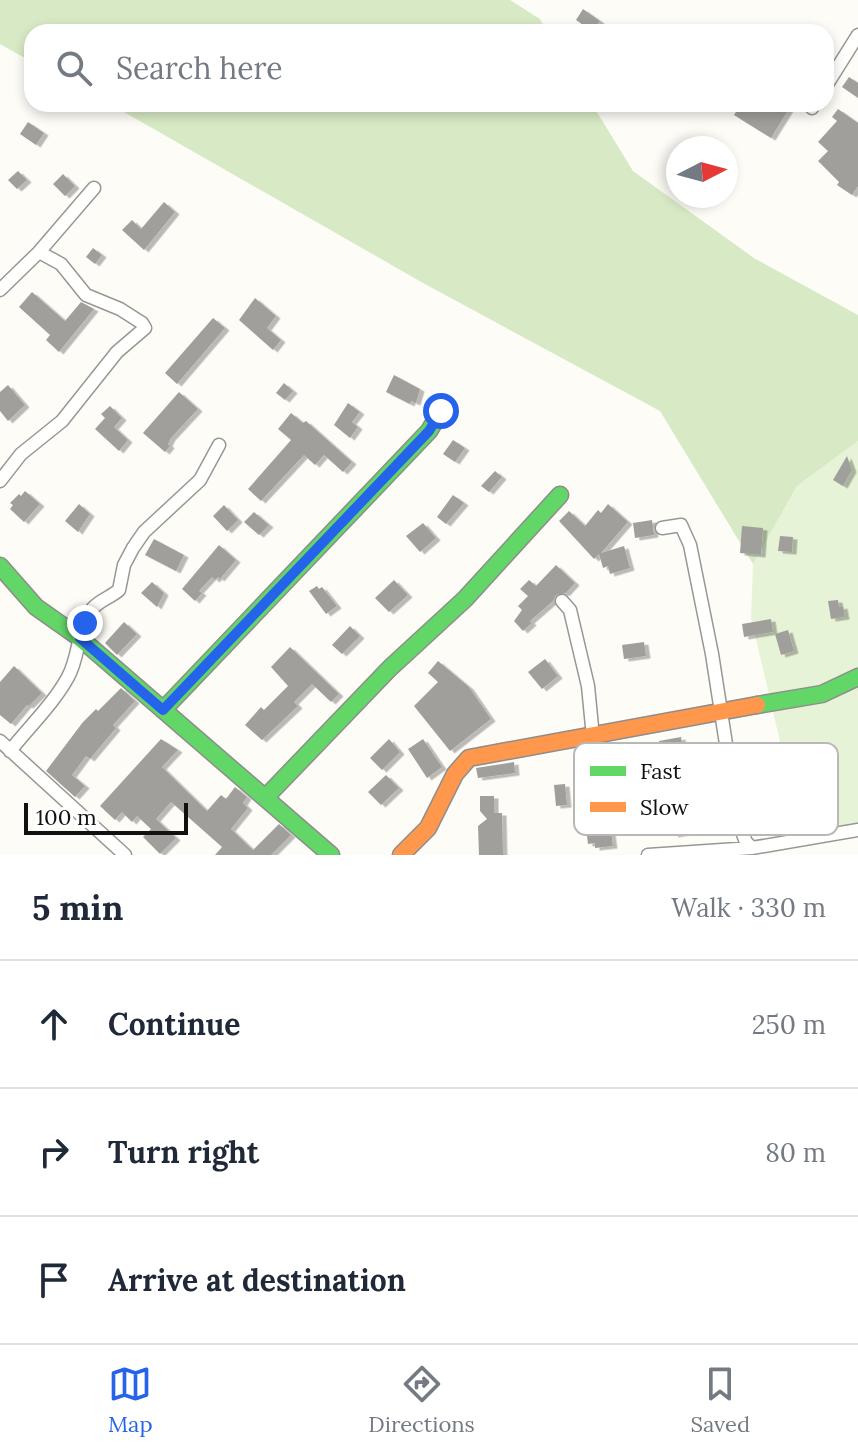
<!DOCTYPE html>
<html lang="en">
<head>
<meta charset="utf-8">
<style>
  :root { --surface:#fff; --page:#f6f6f7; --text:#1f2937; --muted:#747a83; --line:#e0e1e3; --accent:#2563eb }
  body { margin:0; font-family:Lora,serif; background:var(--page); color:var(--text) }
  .compass { position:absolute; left:666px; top:136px; width:72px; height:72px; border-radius:50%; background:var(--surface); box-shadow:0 4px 12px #0003; rotate:84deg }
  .scale { position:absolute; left:24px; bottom:20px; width:164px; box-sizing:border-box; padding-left:8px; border:4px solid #111; border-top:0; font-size:22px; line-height:28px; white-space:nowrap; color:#111; -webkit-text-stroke:6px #fff; paint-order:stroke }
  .stop { position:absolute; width:24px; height:24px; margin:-18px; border:6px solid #2563eb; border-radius:50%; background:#fff }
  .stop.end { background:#2563eb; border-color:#fff; box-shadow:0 2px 8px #0008 }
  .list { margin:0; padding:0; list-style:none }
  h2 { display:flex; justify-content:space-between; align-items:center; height:104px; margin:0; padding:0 32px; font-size:34px }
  h2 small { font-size:26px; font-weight:400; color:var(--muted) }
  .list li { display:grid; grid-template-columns:52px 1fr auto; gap:24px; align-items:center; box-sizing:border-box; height:128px; padding:0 32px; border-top:2px solid var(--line) }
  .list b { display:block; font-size:30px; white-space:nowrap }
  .list em { font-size:26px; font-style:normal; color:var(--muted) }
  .icon { flex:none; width:44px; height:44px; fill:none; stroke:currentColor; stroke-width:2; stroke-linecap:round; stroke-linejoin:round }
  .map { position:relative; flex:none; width:858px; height:855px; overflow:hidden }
  .search { position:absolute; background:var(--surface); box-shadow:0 4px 12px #0003; left:24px; right:24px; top:24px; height:88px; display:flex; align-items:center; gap:20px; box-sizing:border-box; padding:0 28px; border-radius:24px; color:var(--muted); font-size:30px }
  .sheet { height:488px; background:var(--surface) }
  nav { display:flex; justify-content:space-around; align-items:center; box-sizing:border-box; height:112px; border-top:2px solid var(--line); background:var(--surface); font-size:22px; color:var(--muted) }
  nav a { display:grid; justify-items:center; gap:4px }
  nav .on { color:var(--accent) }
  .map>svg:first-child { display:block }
</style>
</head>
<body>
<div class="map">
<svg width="858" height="855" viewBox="0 0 858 855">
  <defs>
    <filter id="shadow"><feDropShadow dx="4.5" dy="2.5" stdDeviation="0" flood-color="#0004"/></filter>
  </defs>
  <rect width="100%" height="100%" fill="#fdfcf7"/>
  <path fill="#e7f3d7" d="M858,441V834L821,840L782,750L751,618L753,564L797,486Z"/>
  <path fill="#d8eac5" d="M0,0H510L540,19L547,32H32V62L0,44Z
    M110,104H592L633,171L754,258L858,315V441L797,486L753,564L660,411L423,283Z"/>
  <path fill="#a19f9c" filter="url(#shadow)" d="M583,9L600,21L593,32L576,20Z
    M849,77L858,83V98L842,87Z
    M741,104H792L771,138L734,115Z
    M838,109L858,123V186L852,195L837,185L839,182L818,161L828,151L818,142L837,121L832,117Z
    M28,122L44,133L36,145L20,134Z
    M18,171L27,180L17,189L8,180Z
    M63,174L75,186L65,196L53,184Z
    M164,202L175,212L144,250L122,230L132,220L141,229Z
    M93,248L102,255L95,264L86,257Z
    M32,292L65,321L81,302L94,309L59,352L46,340L50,335L19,307Z
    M255,298L276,316L267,328L281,340L273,350L239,320Z
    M213,318L225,328L177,384L165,373Z
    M394,375L420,389L416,403L411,401L410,404L386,392Z
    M284,383L293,391L285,400L276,393Z
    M8,385L25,405L8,421L0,411V392Z
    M179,392L198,409L171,438L168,444L170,446L165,452L143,433Z
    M348,403L360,412L352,422L358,427L350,438L334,425Z
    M110,406L122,418L114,427L128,440L119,451L95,429L105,418L101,414Z
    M291,413L303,423L306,421L352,462L343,472L324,455L315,465L304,455L261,501L248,489L291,440L278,429Z
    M453,440L465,448L455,462L443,454Z
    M847,456L852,470L843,486L833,480Z
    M495,471L502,477L489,492L481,486Z
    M25,491L40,504L24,522L10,509L13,505L10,503L19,494L21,496Z
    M453,495L464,503L446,524L437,517Z
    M79,504L90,514L78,532L65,521Z
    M608,504L628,522L601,553L624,546L630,568L610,574L608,566L603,568L599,554L594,559L559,521L569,511L585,526L598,510L601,513Z
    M224,505L238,520L227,531L213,516Z
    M254,512L269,525L259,535L244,522Z
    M652,520L654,535L635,538L633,523Z
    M423,523L436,538L420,552L406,536Z
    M742,526L763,528L761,555L740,553Z
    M780,536L793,537L792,552L778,551Z
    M154,539L184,555L176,571L145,555Z
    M219,545L236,560L220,579L218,577L215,580L212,577L199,591L202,593L195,601L182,589Z
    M556,565L575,583L566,593L556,595L553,601L530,621L532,623L523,631L514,621L522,610L518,606L528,596L520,589L529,580L536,586Z
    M394,580L408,595L389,612L375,598Z
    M152,582L164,593L157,607L141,593Z
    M317,586L319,589L322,587L337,606L326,614L309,591Z
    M838,600L839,607L843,606L845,617L831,619L828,601Z
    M771,619L773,632L744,637L742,624Z
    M124,622L137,634L117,655L105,643Z
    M350,626L360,636L342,654L332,645Z
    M788,630L794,651L781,655L775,634Z
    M644,642L646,656L624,659L622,645Z
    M290,647L339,694L331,702L312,684L294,702L298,706L262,740L245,725L261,707L264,710L288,686L271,667Z
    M545,659L558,676L542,689L528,672Z
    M438,661L469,687L491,719L450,751L414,706L438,682L428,673Z
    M14,666L42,693L29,706L27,705L11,724L0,715V682Z
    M121,688L135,701L113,725L116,728L90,759L86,756L72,775L85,786L75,797L46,771L83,722L96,709L98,711Z
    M681,737L688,785L722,780L726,801L716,803V808L706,809L705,804L685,807L689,832L674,835L659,741Z
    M161,739L178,750L162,767L207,811L221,795L226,799L235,787L247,797L243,803L248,808L231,829L253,850L279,824L291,835L271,855H215L222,847L171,802L156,819L176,838L160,854L143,837L151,829L137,816L132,822L122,812L115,820L100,806Z
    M389,739L400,752L382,770L370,758Z
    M423,739L442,767L427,778L408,749Z
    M514,762L515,773L478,778L476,768Z
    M386,775L399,788L381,805L368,792Z
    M565,784L567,805L556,806L554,785Z
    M480,796H494V813H502L503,855H479L478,826L487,819L480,811Z
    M610,825L613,846L595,848V843L588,844L586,828Z"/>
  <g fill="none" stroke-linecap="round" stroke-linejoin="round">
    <defs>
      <path id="street" d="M826,86L858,35
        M812,108L814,104
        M0,290L39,252L94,188
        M0,481L21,454L62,421L117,352L145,328L142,323L120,309L86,295L61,264L39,252
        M662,528L681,525L690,545L712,654L738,821L746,842L752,848
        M562,601L570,610L588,686L593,737
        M0,741L125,855
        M10,751C29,727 54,703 68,677C80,656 77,626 93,608C100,600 111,597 119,590L124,565L133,548L144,532L200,480L219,445
        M648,855L752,848L858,830"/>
      <path id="fast" d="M0,566L36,607L80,638L331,855
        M757,705L822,694L858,677
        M163,710L429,431L441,411
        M265,798L390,668L465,599L560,495"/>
      <path id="slow" d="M401,855L428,828L455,774L469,758L757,705"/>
    </defs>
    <use href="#street" stroke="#979795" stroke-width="15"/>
    <use href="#fast" stroke="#8e8d8b" stroke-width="19"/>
    <use href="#slow" stroke="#8e8d8b" stroke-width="19"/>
    <use href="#street" stroke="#fffffe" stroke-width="12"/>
    <use href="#fast" stroke="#63d668" stroke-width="16"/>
    <use href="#slow" stroke="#ff974d" stroke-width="16"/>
  </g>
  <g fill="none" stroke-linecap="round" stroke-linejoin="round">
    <path stroke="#2563eb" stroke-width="10" d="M85,623L80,638L163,710L429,431L441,411"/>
  </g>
  <rect x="574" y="743" width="264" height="92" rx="12" fill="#fff" stroke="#b8b8b8" stroke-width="2"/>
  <rect x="590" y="766" width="36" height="10" fill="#63d668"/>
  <rect x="590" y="802" width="36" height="10" fill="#ff974d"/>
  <g font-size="22" fill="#111">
    <text x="640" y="779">Fast</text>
    <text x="640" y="815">Slow</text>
  </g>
</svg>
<svg class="compass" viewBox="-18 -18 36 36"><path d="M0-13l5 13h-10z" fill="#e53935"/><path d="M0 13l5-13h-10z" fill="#747a83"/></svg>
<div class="scale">100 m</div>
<div class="stop" style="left:441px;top:411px"></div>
<div class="stop end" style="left:85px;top:623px"></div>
<div class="search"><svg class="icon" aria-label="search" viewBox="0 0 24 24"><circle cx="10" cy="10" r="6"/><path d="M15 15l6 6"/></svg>Search here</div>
</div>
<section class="sheet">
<h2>5 min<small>Walk · 330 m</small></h2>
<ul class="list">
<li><svg class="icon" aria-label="ahead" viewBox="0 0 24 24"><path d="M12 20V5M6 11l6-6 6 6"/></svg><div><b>Continue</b></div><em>250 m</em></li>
<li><svg class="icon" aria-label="right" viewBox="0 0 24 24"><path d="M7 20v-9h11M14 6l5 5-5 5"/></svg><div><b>Turn right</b></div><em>80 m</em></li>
<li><svg class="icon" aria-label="arrive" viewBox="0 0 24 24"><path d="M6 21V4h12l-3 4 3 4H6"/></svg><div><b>Arrive at destination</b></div></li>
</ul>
</section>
<nav>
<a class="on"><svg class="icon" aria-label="map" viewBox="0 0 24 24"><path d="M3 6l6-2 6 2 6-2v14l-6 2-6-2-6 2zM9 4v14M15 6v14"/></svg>Map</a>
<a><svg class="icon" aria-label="directions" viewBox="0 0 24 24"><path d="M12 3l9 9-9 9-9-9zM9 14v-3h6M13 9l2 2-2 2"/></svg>Directions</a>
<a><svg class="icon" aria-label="saved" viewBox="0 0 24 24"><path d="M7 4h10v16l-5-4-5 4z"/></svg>Saved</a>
</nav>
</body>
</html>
